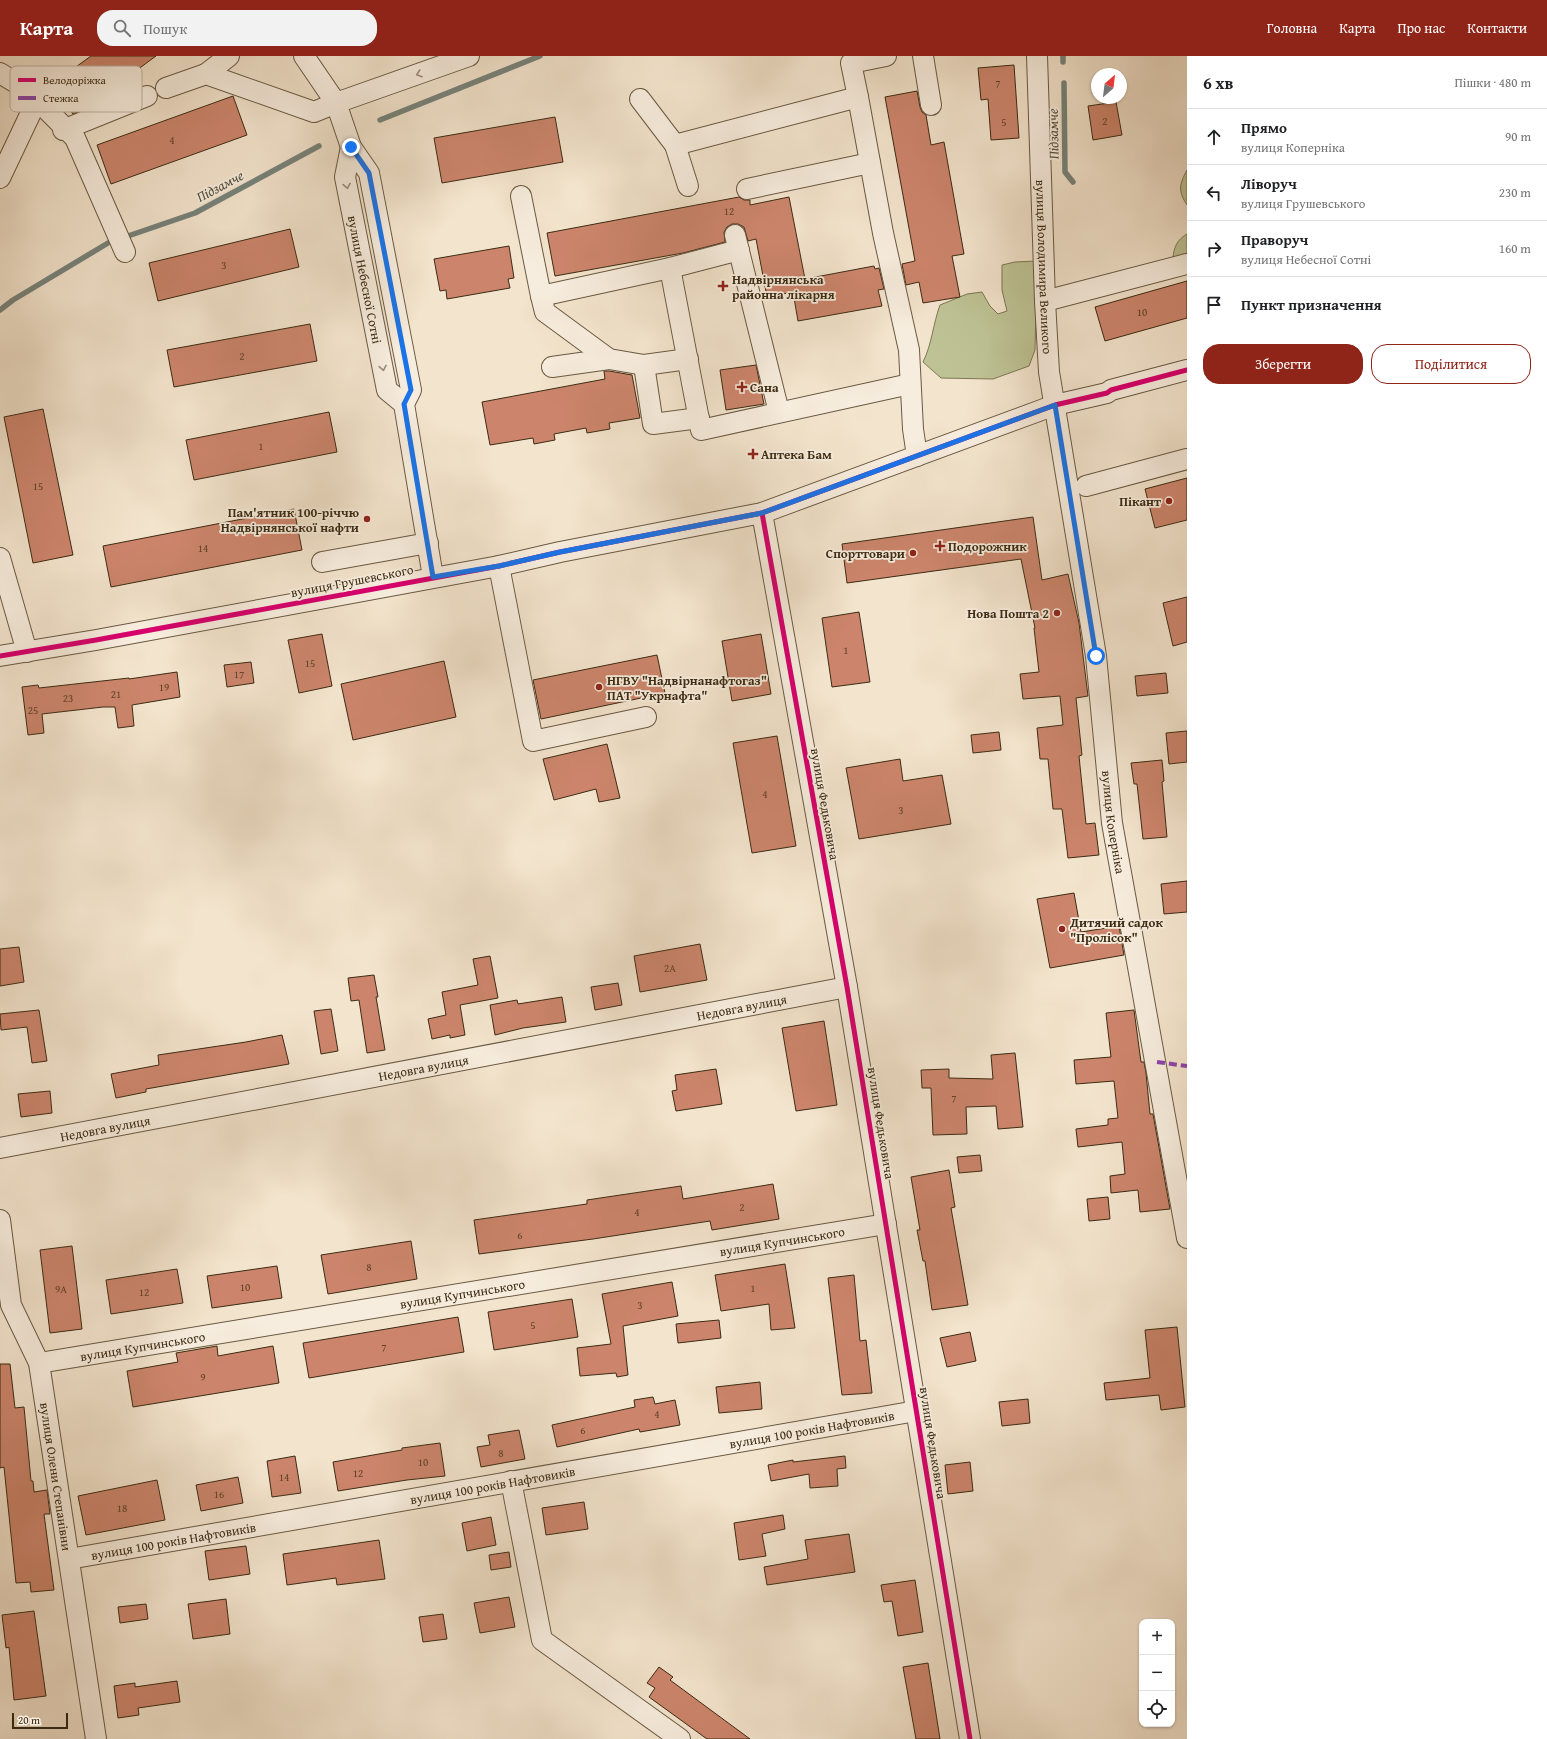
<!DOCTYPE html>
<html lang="uk">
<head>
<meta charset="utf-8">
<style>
  :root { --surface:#fff; --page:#f2f2f2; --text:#202124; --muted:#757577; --line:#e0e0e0; --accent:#8f2418 }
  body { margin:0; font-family:"Gentium Book Plus",serif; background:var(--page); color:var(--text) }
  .controls { position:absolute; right:12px; bottom:12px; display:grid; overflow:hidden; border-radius:8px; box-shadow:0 1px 3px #0004 }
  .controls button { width:36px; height:36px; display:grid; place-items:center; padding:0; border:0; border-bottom:1px solid var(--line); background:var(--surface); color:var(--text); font:20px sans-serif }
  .compass { position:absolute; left:1091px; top:12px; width:36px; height:36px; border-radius:50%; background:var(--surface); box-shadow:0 1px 3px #0004; rotate:28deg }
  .scale { position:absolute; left:12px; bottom:10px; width:56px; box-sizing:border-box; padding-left:4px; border:2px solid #3c2b13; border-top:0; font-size:11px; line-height:14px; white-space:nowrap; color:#3c2b13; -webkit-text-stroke:3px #f7edde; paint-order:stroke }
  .stop { position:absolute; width:12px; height:12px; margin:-9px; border:3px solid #1a73e8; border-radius:50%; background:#fff }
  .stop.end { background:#1a73e8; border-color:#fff; box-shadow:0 1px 4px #0008 }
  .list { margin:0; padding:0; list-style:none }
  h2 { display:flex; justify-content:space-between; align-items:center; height:52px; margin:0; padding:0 16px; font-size:17px }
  h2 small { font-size:13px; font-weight:400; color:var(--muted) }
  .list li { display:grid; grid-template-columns:26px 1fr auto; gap:12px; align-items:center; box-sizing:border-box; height:56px; padding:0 16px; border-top:1px solid var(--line) }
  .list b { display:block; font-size:15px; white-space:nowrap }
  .list p { margin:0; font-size:13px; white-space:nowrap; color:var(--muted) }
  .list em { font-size:13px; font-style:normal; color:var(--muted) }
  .actions { display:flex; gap:8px; padding:12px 16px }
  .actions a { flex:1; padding:9px 0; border:1px solid var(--accent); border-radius:16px; text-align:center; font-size:14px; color:var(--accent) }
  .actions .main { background:var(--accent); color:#fff }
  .icon { flex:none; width:22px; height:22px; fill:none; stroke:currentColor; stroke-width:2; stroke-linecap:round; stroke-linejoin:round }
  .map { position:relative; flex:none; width:1187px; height:1683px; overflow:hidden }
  header { display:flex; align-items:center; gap:24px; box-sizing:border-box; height:56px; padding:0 20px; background:var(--accent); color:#fff }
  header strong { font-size:19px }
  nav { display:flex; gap:22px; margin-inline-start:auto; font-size:14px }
  .search { width:280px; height:36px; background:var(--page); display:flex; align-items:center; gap:10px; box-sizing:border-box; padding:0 14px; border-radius:16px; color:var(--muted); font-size:15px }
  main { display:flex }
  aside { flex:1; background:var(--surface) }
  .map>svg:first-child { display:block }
</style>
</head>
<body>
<header>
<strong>Карта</strong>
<div class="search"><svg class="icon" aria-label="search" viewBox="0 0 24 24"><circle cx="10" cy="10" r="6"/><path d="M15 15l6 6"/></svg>Пошук</div>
<nav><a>Головна</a><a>Карта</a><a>Про нас</a><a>Контакти</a></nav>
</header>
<main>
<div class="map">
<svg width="1187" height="1683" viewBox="0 0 1187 1683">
  <rect width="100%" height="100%" fill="#f3e4cd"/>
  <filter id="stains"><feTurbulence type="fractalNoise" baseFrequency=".005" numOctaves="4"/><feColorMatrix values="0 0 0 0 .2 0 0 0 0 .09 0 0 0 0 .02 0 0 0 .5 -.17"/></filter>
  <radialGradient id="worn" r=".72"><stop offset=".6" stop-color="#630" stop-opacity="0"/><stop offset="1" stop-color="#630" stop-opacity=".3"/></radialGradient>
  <path fill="#bec395" stroke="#7d7754" d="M1187,114V149C1178,135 1179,129 1187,114Z
    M1187,178V214L1172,208C1174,194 1174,186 1187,178Z
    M1037,205L1035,294L1029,310L993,323L941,322L923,306C932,288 933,268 940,249L967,238L982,236L990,250L998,258L1007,255L1002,234V209L1015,206Z"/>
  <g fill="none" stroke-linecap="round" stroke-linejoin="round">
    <path stroke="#77837b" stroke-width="5.5" d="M1063,0V6
      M1064,27L1065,116L1073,126
      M380,64L540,0
      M128,180L195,157L319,90
      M0,254L13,244L108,187"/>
  </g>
  <path fill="#cc856c" stroke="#3c2b13" d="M91,0H156L84,53L73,58L51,29Z
    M1014,9L1019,82L991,84L988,43L981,44L978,12Z
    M917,35L920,51L922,56L926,59L931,89L944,86L964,198L952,200L960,241L923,247L919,226L906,229L902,208L915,205L885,41Z
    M233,40L247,79L111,128L97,89Z
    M1116,46L1122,79L1093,84L1088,50Z
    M555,61L563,106L442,127L434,82Z
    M739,141L744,144H750V149L789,141L805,223L874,210L875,213L879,212L884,233L878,234L882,250L798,265L793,236L767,241L756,183L748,185L744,171L738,168H732L727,171L724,176L725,186L683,197L555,220L547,177Z
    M290,173L299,211L158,245L149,207Z
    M509,190L514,222L508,223L510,232L447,243L446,234L440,235L434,203Z
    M1187,225V262L1105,285L1095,251Z
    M310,268L317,305L174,331L167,294Z
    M756,309L764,348L726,354L720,314Z
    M604,315H609L632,319L640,362L609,367L610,373L587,377L586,372L554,378L555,384L534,388L533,382L490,389L482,346L605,323Z
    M43,353L73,499L33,507L4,361Z
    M329,356L337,396L194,424L186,384Z
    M1187,422V464L1155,472L1145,433Z
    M294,453L302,494L111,531L103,490Z
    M1033,461L1042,524L1068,518L1079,567L1088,640L1076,642L1082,699L1079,700L1086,768L1095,767L1099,799L1068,802L1062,753H1053L1048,703H1040L1037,672L1063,669L1060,640L1023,643L1020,618L1039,616L1034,572H1035L1021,503L847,527L842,488Z
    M1187,541V586L1173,590L1163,547Z
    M859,556L870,626L832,631L822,562Z
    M322,578L332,630L299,637L288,584Z
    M761,578L771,638L732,645L722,585Z
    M657,599L665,637L541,663L533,624Z
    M444,605L456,661L353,684L341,628Z
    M251,606L254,627L227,631L224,609Z
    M177,616L180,641L132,649L134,670L118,672L115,651H103L42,658L44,677L28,679L22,631L38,629L39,632L129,622V623Z
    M1166,617L1168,637L1137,640L1135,620Z
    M1187,675V706L1169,708L1166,677Z
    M999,676L1001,694L973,697L971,679Z
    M777,680L796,790L752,797L733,687Z
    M607,688L620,742L599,746L596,733L554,744L543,703Z
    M900,703L903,725L942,719L951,768L859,783L846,712Z
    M1162,704L1164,725L1162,726L1167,781L1143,783L1137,728H1134L1131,707Z
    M1187,825V856L1164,858L1161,828Z
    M1074,837L1081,876L1119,870L1124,899L1050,912L1037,843Z
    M700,888L707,924L640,936L634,900Z
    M19,891L24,926L0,930V893Z
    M490,900L498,942L460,949L465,979L450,982V979L432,983L428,963L446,959L442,936L478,929L473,903Z
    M374,919L378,941H376L385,994L367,997L359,944L351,945L348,922Z
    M618,927L622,949L595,954L591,931Z
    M562,941L566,966L523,972L495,979L490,949L517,944L518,948Z
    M331,953L338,995L321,998L314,955Z
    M39,954L47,1005L32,1007L27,971L1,974L0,958Z
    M1134,954L1141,1006H1144L1146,1017L1150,1058H1153L1170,1153L1140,1156L1138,1134L1111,1137L1110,1120L1125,1118L1122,1086L1078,1091L1076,1073L1108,1069V1063L1118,1062L1114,1025L1076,1028L1074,1004L1111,1001L1106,957Z
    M824,965L837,1049L796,1055L782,972Z
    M282,979L289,1008L146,1033V1036L116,1042L111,1018L159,1009L158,999L246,986Z
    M1015,997L1023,1071L998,1073L996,1050L966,1051L967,1078L933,1079L931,1032H922L921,1014L949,1013V1022L993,1023L991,999Z
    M716,1013L722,1048L676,1055L672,1035L677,1034L675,1019Z
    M50,1035L52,1057L21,1061L18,1038Z
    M980,1099L982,1115L959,1117L957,1101Z
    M949,1114L955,1151L951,1152L968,1249L932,1254L925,1205H923L917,1174H920L911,1121Z
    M773,1128L779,1163L712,1174L710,1165L593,1183L479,1198L474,1164L587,1148V1144L681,1130L683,1143Z
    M1108,1141L1110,1163L1089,1165L1087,1143Z
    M411,1185L417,1223L328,1238L321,1199Z
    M72,1190L82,1273L50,1277L40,1194Z
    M785,1208L795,1272L771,1274L769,1248L721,1255L715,1219Z
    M277,1210L282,1242L212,1252L207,1220Z
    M177,1213L183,1247L111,1258L106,1224Z
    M854,1219L860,1285L866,1284L872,1337L842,1339L828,1222Z
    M672,1226L678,1260L623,1270L628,1319L617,1321L616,1317L580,1320L577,1292L611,1288L602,1238Z
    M572,1243L578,1281L494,1294L488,1256Z
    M458,1261L464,1296L309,1322L303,1287Z
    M719,1264L721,1282L678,1287L676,1268Z
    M1177,1271L1185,1351L1161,1354L1159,1339L1106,1344L1104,1327L1150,1322L1145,1274Z
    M970,1276L976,1305L947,1311L940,1282Z
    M217,1290L218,1300L273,1290L279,1327L133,1351L127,1315L178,1306L176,1297Z
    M0,1308H10L15,1352L24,1351L31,1425H33L34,1436L47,1434L50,1458H44L54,1534L31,1536L30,1526L16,1527L4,1411L0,1412Z
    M760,1326L762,1353L719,1357L716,1331Z
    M653,1341L655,1348L675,1344L680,1369L640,1376L639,1373L557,1391L552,1369L635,1351L634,1344Z
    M1028,1343L1030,1367L1002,1370L999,1346Z
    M519,1374L525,1403L481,1411L477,1391L490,1389L488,1379Z
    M440,1387L445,1420L407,1424L338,1435L333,1406L402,1394V1392Z
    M295,1400L301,1437L272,1441L267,1405Z
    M845,1400L846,1412L837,1413L838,1430L810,1432L809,1418L771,1425L768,1409L793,1404V1406Z
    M970,1406L973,1435L948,1438L945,1409Z
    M238,1421L243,1447L201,1455L196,1429Z
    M157,1424L165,1464L86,1479L78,1440Z
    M584,1446L588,1473L546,1479L542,1452Z
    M783,1459L785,1473L762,1478L766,1500L739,1504L734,1467Z
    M491,1461L496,1489L467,1495L462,1467Z
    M849,1478L855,1516L767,1529L764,1511L808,1503L805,1484Z
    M379,1484L385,1523L337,1529L336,1522L287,1529L283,1498Z
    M246,1490L250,1518L209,1524L205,1495Z
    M509,1496L511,1511L491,1514L489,1499Z
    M915,1524L923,1576L898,1580L892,1545L884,1546L881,1529Z
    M509,1541L515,1571L480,1577L474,1547Z
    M226,1543L230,1578L193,1583L188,1548Z
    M146,1548L148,1563L120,1567L118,1551Z
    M34,1555L46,1640L14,1644L9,1591L6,1592L2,1559Z
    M443,1558L447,1583L423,1586L419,1561Z
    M928,1607L940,1683H916L903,1611Z
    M659,1611L673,1621L670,1624L750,1683H707L649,1641L655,1632L647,1627Z
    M177,1625L180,1646L138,1652L139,1659L118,1662L114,1630L135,1627V1631Z"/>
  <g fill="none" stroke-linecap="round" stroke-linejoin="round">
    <defs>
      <g id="minor">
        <path d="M304,0L336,47L351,91L369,117L411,334L404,348L433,521"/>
        <path d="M923,0L931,49"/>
        <path id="s1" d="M1037,0L1045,245L1049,316L1096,600L1112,767L1187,1182"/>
        <path d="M0,17L26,33L75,82L125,196"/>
        <path d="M206,18L229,0"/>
        <path d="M166,32L206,18L314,56L336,47L469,0"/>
        <path d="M858,41L851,7L886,0"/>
        <path d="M640,43L675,89L688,130"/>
        <path d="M63,74L147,40"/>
        <path d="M675,89L858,41L883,177L909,294L913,373L917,400"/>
        <path id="s2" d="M351,91L345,121L387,334L404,348"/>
        <path d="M0,122L37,44"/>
        <path d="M747,133L870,107"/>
        <path d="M521,140L541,240L670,212L739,194"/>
        <path d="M735,179L779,356"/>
        <path d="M670,212L701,374L910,328"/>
        <path d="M541,240L545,256L609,303L644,309L688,303"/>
        <path d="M1045,245L1187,208"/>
        <path d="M644,309L653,368L699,362"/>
        <path d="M552,311L609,303"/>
        <path d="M1086,430L1187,403"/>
        <path d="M762,457L847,931L970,1683"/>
        <path d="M0,502L27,596"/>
        <path d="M322,506L428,487"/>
        <path d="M499,510L533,685L646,661"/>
        <path d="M0,600L96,584L499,510L560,496L762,457L1055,349L1107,337L1111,334L1187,314"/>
        <path id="s3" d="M0,1092L847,931"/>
        <path id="s4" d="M0,1164L11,1249L39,1307L96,1683"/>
        <path id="s5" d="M39,1307L886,1168"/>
        <path d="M511,1425L542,1584L680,1683"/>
        <path id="s6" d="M69,1503L916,1355"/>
      </g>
    </defs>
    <use href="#minor" stroke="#6a5942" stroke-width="22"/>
    <use href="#minor" stroke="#f7edde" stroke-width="20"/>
    <path stroke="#8e44ad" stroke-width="4" stroke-dasharray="8 4" stroke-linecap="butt" d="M1157,1006L1187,1010"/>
    <defs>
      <path id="cycleway" d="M762,457L847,931L970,1683
        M0,600L96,584L499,510L560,496L762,457L1055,349L1107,337L1111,334L1187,314"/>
    </defs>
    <use href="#cycleway" stroke="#f7edde" stroke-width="8"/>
    <use href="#cycleway" stroke="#d6006c" stroke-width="5"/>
  </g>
  <defs><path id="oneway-chevron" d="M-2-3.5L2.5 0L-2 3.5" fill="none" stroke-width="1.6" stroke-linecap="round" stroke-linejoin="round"/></defs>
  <g stroke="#9a8c78">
    <use href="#oneway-chevron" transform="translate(419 18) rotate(161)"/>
    <use href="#oneway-chevron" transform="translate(347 130) rotate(79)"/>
    <use href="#oneway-chevron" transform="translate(383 312) rotate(79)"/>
  </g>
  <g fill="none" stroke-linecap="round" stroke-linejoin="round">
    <path stroke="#1a73e8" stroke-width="5" d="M351,91L369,117L411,334L404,348L433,521L499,510L560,496L762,457L1055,349L1096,600"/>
  </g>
  <g fill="#8f2418" stroke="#f7edde" stroke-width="1.5">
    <path d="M721 224h4v4h4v4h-4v4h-4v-4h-4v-4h4z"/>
    <path d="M740 325h4v4h4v4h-4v4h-4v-4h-4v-4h4z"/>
    <path d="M751 392h4v4h4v4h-4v4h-4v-4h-4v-4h4z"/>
    <circle cx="1169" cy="445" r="4"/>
    <circle cx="367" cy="463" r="4"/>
    <path d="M938 484h4v4h4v4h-4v4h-4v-4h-4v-4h4z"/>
    <circle cx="913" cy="497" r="4"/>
    <circle cx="1057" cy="557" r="4"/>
    <circle cx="599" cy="631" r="4"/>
    <circle cx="1062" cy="873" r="4"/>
  </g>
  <g text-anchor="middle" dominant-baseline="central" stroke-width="3.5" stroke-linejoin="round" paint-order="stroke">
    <g font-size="11" fill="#604229">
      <text x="998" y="27">7</text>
      <text x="1105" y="65">2</text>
      <text x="1004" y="66">5</text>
      <text x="172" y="84">4</text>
      <text x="729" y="155">12</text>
      <text x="224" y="209">3</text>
      <text x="1142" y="256">10</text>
      <text x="242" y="300">2</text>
      <text x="261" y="390">1</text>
      <text x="38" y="430">15</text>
      <text x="203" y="492">14</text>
      <text x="846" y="594">1</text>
      <text x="310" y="607">15</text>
      <text x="239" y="618">17</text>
      <text x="164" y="631">19</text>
      <text x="116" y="638">21</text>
      <text x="68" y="642">23</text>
      <text x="33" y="654">25</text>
      <text x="765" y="738">4</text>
      <text x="901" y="754">3</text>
      <text x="670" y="912">2А</text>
      <text x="954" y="1042">7</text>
      <text x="742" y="1151">2</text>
      <text x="637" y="1156">4</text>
      <text x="520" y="1179">6</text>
      <text x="369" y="1211">8</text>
      <text x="245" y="1231">10</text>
      <text x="753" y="1232">1</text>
      <text x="61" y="1233">9А</text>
      <text x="144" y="1236">12</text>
      <text x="640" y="1249">3</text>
      <text x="533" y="1269">5</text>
      <text x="384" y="1291">7</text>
      <text x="203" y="1321">9</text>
      <text x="657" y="1358">4</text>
      <text x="583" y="1374">6</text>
      <text x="501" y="1397">8</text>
      <text x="423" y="1406">10</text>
      <text x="358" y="1417">12</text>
      <text x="284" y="1421">14</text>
      <text x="219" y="1438">16</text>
      <text x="122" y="1452">18</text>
    </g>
    <g font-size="13" fill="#3c2b13" stroke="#f7edde">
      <text stroke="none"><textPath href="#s1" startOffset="211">вулиця Володимира Великого</textPath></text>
      <text stroke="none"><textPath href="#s2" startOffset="135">вулиця Небесної Сотні</textPath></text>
      <text transform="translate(352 525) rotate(-11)">вулиця Грушевського</text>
      <text transform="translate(825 748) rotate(80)">вулиця Федьковича</text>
      <text stroke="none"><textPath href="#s1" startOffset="771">вулиця Коперніка</textPath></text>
      <text stroke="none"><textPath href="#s3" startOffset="755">Недовга вулиця</textPath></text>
      <text stroke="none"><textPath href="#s3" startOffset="431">Недовга вулиця</textPath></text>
      <text transform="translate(881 1067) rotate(81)">вулиця Федьковича</text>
      <text stroke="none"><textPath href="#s3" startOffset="107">Недовга вулиця</textPath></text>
      <text stroke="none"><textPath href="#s5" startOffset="753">вулиця Купчинського</textPath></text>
      <text stroke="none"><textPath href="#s5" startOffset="429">вулиця Купчинського</textPath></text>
      <text stroke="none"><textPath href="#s5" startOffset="105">вулиця Купчинського</textPath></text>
      <text stroke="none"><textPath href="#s6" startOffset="754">вулиця 100 років Нафтовиків</textPath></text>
      <text transform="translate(933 1387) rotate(81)">вулиця Федьковича</text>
      <text stroke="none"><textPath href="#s4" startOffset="265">вулиця Олени Степанівни</textPath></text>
      <text stroke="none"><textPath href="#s6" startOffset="430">вулиця 100 років Нафтовиків</textPath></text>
      <text stroke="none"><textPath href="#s6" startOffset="106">вулиця 100 років Нафтовиків</textPath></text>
    </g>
    <g font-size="13" font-weight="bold" fill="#3c2b13" stroke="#f7edde" text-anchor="start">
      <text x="732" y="223">Надвірнянська<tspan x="732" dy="15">районна лікарня</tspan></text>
      <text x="750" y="331">Сана</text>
      <text x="761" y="398">Аптека Бам</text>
      <text x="1161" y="445" text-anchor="end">Пікант</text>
      <text x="359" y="456" text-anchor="end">Пам'ятник 100-річчю<tspan x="359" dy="15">Надвірнянської нафти</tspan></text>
      <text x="948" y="490">Подорожник</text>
      <text x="905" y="497" text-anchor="end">Спорттовари</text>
      <text x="1049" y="557" text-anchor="end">Нова Пошта 2</text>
      <text x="607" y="624">НГВУ "Надвірнанафтогаз"<tspan x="607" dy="15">ПАТ "Укрнафта"</tspan></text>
      <text x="1070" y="866">Дитячий садок<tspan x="1070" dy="15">"Пролісок"</tspan></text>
    </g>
    <g font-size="14" font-style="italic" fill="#54503e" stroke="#f7edde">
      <text transform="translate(1053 78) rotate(-91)">Підзамче</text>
      <text transform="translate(220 130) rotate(-28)">Підзамче</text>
    </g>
  </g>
  <rect x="10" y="10" width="132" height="46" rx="6" fill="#f7edde" stroke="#bfb3a1" stroke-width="1"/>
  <rect x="18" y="22" width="18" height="4" fill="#d6006c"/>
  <rect x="18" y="40" width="18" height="4" fill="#8e44ad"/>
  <g font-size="11" fill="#3c2b13">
    <text x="43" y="28">Велодоріжка</text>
    <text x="43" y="46">Стежка</text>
  </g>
  <rect width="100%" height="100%" filter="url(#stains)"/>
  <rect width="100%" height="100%" fill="url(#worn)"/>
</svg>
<div class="controls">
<button>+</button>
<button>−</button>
<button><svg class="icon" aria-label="locate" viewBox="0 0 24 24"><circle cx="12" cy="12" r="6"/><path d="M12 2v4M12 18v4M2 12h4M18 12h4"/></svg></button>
</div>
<svg class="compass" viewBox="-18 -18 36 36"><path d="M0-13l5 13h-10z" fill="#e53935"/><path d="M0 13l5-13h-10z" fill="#757577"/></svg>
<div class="scale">20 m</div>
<div class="stop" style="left:1096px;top:600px"></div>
<div class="stop end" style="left:351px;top:91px"></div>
</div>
<aside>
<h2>6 хв<small>Пішки · 480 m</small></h2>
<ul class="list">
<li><svg class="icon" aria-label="ahead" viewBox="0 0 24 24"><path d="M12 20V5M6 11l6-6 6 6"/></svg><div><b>Прямо</b><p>вулиця Коперніка</p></div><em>90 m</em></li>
<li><svg class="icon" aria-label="left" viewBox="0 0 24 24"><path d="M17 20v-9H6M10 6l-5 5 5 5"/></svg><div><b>Ліворуч</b><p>вулиця Грушевського</p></div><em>230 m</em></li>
<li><svg class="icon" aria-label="right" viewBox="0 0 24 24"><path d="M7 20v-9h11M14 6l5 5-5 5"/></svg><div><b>Праворуч</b><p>вулиця Небесної Сотні</p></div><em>160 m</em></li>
<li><svg class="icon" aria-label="arrive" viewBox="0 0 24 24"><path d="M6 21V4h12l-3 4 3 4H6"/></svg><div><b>Пункт призначення</b></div></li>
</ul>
<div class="actions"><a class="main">Зберегти</a><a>Поділитися</a></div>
</aside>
</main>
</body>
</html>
